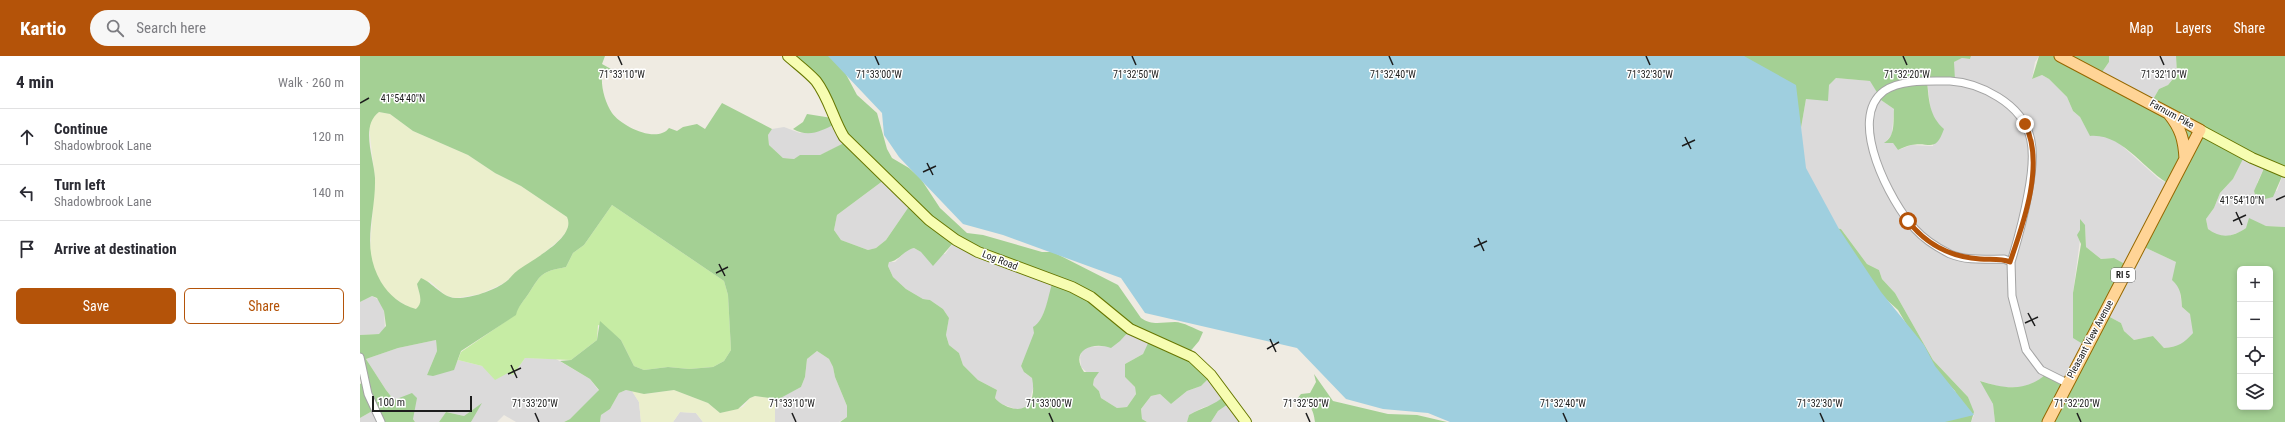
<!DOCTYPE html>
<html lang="en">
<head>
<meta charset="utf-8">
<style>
  :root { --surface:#fff; --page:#f7f7f7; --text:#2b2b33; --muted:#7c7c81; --line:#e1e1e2; --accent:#b45309 }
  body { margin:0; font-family:"Roboto Condensed",sans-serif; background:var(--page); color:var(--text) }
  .controls { position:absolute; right:12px; bottom:12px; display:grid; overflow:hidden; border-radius:6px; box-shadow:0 2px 6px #0003 }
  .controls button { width:36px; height:36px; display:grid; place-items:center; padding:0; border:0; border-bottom:1px solid var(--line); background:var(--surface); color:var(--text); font:20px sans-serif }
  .scale { position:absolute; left:12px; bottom:10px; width:100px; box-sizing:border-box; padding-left:4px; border:2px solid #1d1d1d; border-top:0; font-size:11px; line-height:14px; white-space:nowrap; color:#1d1d1d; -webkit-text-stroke:3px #fff; paint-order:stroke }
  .stop { position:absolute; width:12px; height:12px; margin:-9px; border:3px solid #b45309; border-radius:50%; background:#fff }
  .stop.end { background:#b45309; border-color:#fff; box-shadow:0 1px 4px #0008 }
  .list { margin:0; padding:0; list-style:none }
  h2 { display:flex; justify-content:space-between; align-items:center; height:52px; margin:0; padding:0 16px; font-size:17px }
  h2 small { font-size:13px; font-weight:400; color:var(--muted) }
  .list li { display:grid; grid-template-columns:26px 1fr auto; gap:12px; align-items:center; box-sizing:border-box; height:56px; padding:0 16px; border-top:1px solid var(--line) }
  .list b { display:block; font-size:15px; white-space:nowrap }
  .list p { margin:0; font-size:13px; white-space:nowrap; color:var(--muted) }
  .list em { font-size:13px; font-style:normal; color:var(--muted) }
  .actions { display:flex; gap:8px; padding:12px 16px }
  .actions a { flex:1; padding:9px 0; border:1px solid var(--accent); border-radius:6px; text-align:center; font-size:14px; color:var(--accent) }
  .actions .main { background:var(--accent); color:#fff }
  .icon { flex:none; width:22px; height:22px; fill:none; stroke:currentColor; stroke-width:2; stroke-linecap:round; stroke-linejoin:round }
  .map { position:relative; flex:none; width:1925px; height:366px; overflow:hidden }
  header { display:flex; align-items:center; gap:24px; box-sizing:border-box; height:56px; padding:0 20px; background:var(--accent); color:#fff }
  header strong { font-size:19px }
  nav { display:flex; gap:22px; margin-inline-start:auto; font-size:14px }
  .search { width:280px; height:36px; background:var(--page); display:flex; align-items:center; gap:10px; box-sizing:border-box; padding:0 14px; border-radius:22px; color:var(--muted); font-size:15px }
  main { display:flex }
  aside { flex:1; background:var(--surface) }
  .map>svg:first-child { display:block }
</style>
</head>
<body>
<header>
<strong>Kartio</strong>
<div class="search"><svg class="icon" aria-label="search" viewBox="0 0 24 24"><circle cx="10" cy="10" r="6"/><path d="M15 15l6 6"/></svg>Search here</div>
<nav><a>Map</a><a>Layers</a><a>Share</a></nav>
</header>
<main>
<aside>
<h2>4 min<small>Walk · 260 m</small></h2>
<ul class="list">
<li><svg class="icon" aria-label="ahead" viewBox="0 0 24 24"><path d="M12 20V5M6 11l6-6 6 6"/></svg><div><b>Continue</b><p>Shadowbrook Lane</p></div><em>120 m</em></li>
<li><svg class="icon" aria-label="left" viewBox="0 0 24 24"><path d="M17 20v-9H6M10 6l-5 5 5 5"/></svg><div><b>Turn left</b><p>Shadowbrook Lane</p></div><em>140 m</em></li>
<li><svg class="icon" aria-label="arrive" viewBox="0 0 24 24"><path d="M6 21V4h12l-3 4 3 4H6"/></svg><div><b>Arrive at destination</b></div></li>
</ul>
<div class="actions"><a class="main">Save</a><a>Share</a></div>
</aside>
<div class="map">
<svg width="1925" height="366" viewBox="0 0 1925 366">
  <rect width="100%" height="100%" fill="#efebe2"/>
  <path fill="#dbdada" d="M1611,0H1679L1675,6L1672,23L1682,19L1689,23L1707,41L1713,55L1720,61L1730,79H1742L1759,87L1799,123L1811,129L1784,191L1816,206L1822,251L1830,258L1833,265V277L1825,287L1816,291L1804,292L1793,280L1774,284L1764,275L1761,267L1748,260L1754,202L1741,203L1726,191L1725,169L1720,184L1713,237L1726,290L1714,322L1659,331H1640L1621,325L1633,348L1635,366H1611L1614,359L1608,341L1573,304L1535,237L1522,223L1519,214L1507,208L1481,173L1474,172L1443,111L1441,72L1446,43L1469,29L1476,22L1511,25L1518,38V42L1534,53L1532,78L1525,87H1533L1538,94L1551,89L1573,90L1577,67L1571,56L1567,25L1594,6L1602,2L1610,3Z
    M1749,0H1816L1817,18L1808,29L1799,33L1791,47L1740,19L1749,6Z
    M475,68L486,87L460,99H441L434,103L423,102L409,89L408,79L412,73L424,71L440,77Z
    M1884,101L1905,110L1897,127L1917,135L1923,118L1925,119V171L1906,170L1895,166L1880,176L1866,181L1857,180L1848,173L1846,163L1854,152L1860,137L1873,123Z
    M524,124L550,149L526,184L516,192L508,194L481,184L474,174L477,159Z
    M594,186L694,225L685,254L661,310L665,317L672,322L674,329L668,350L665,353L658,354L639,347L635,342L637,334L618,324L603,309L599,297L589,289L586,279L589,262L583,253L570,244L563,243L546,233L533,221L528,210L529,206H535L548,193L554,192L561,196L585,198Z
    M12,240L19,244L24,255L25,274L19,278L0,279V246Z
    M771,273L791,283L783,298L765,308V321L775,331L776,338L767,351L757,352L741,342L739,335L733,329L734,323L721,311L720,301L722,294L725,291L746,290Z
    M76,284L77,295L67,319L93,314L98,304L122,310L138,320L148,317L153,319L165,302L196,303L230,323L239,335L210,363L204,366H156L144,359L137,366H111L121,348L104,360L86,356L79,366H55L41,342L34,344L26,334L6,303L38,292Z
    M457,295L469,303L473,311L475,321L487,350V361L479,366H415V344L441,331L445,321L447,303Z
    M851,320L865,339L855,348L842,352L829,359L827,366H787L782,363L781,353L791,340L800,338L811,348L827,335L841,330Z
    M266,334L272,335L279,346L281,366H240L241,359L250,353L259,337Z
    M871,346L885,366H851L858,355Z
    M14,354L22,366H0V362Z
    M320,356L336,357L343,366H313Z"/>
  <path fill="#ebefcc" d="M19,56L30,58L53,75L108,99L135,117L161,130L207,161L209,166L207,175L198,185L173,206L158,215L144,227L120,238L95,242L85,239L70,225L57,228L61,243L60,250L56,253L50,252L28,238L13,213L10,197L15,122L9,70L12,61Z
    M314,334L348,347L360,357L383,351L390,342L395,340L411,342L415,344V366H343L336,357L320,356L313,366H281L279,346L272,335L285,338Z"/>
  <path fill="#c6eca4" d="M252,149L364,225L368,239L371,294L364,305L353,311L329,313L308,311L284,314L274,310L261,284L245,271L238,269L237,284L211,304L165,302L153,319L148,317L135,324L122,310L98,304L101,296L155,259C158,250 164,245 169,237C182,217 181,216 206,211L213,197L224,189Z"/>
  <path fill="#a4d094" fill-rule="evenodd" d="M0,0H245L242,8L251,13L242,19C241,32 245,46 252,57C261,70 297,88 309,72L317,75L323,71L337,68L345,73L362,47L412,73L408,79L409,89L423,102L434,103L440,99H460L486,86L475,68C461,75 449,82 433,73L443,66L447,58L472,62L465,41L426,0H470L481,9L497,39L517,57L527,93L532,102L549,112L561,123L580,152L607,177L623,179L682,196H693L758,229L781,262C792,270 802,266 815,266C823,266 835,273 843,276L839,285L828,298L851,320L841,330L827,335L811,348L800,338L791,340L781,353L782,363L787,366H480L487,361V350L475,321L473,311L469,303L457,295L447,303L445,321L441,331L415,345L410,342L395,340L390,342L378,353L360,357L348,347L314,334L284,338L266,334L259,337L250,353L241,359L240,366H204L210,363L239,334L230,323L200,305L211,304L237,284L240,265L261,284L274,310L284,314L308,311L329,313L353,311L364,305L371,294L368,239L364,225L252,149L224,189L213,197L206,211C181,216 182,217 169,237C164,245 158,250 156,259L101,295L94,314L73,320L67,319L77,295L76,284L38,292L6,303L26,334L34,344L52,337L57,342L53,363L55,366H22L14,354L0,362V328L4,326L0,303V279L19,278L26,270L24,255L17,242L12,240L0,246ZM19,56L30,58L53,75L108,99L135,117L161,130L207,161C217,182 171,204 157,215C153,218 149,224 144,227C133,235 109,243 95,242C82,241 73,227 61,222L57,228C59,237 64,246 56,253C41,249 29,239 21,226C0,190 16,160 15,122C14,102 0,70 19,56ZM524,124L550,149L526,184L516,192L508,194L481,184L474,174L477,159ZM594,186L693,225C688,238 686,264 673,271L674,277L661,310L664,316L672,322C676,341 670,359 648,351C642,348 639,347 635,342L637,334L618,324L603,309L599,297L589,289L586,279L589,262L583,253L570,244L563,243L546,233L533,221L528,210L529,206C539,205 544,194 554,192L561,196L573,210ZM771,273L790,283L783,298L765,308V321L775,331L776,338L767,351L757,352L741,342L739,335L733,329L734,323L739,316H724C709,294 733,285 751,292L760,285Z
    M1374,0H1611L1610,3L1602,2L1594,6L1595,24L1567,25C1569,44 1569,60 1584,73C1575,98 1570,85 1551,89C1546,90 1542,92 1538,94L1533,87H1524C1536,80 1533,65 1534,53L1518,42V38L1510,25L1476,22L1469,29L1468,45L1446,43L1441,72Z
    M1679,0H1749V6L1740,19L1791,47L1799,33L1808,29L1817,18L1816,0H1925V119L1923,118L1913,141L1897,145L1894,135L1905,110L1884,101L1873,123L1860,137L1854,152L1846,163L1848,173C1861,183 1873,181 1886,172L1889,162L1906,170L1925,171V366H1635L1633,348L1620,325C1645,333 1666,336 1686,318L1708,330L1726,290L1713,282V237L1721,188L1717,179L1720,174V163L1725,169L1726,191L1741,203L1754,202L1770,211L1748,260L1761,267L1764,275L1774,284L1793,280L1804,292C1818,291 1824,287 1833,277L1830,258L1822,251C1821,239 1821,232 1812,224L1816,206L1784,191L1811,129C1784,115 1763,77 1730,80L1720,61L1713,55L1707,41L1689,23L1682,19L1672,23ZM1880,213H1910V351H1880Z
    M1474,172L1481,173L1507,208L1519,214L1522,223L1535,237L1573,304L1608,341L1614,356L1611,366H1577L1601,349L1595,335L1570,308L1538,254L1527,244L1515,238Z
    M954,318L973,345L1028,358L1057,359L1087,366H955C954,355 949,343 937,343L941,338L950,337L956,326Z
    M865,339L871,346L858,355L851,366H827L829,359C843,351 854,350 865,339Z
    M122,347L111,366H79L86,356L104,360Z"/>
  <path fill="#9fcfdf" d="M468,0H1384L1436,29L1446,112L1479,173L1521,236L1564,289L1575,310L1614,359L1585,366H1090L1068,357L1023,353L986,343L937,292L785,257L761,222L643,179L603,168L539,101L524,79L522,57Z"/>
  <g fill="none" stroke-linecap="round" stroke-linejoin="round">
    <defs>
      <path id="street" d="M1590,25C1608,26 1622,31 1638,41C1677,65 1676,97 1668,138C1664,161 1658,183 1651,206L1644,203C1626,203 1606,205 1590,198C1578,192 1564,183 1555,173C1531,147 1486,63 1524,35C1541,23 1570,25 1590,25Z
        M1651,206L1652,240L1666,294L1681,314L1707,327
        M0,301L8,338L21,366"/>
      <path id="secondary" d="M428,0C437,8 448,16 456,25C469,42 473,63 484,81L569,164L596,184L618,196L712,231L731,241L770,273L832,301L851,319L886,366
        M1840,74L1892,102L1925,116"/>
      <path id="primary" d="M1809,58C1821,73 1824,84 1825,103
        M1688,366L1840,74L1700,0"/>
    </defs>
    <use href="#street" stroke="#a4a4a4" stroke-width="9"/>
    <use href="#secondary" stroke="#677700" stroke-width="12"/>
    <use href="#primary" stroke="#956800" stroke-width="13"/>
    <use href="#street" stroke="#fff" stroke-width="7"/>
    <use href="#secondary" stroke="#f7fdb2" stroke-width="10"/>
    <use href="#primary" stroke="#ffd496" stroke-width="11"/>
  </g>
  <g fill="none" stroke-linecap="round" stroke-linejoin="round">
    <path stroke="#b45309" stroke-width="5" d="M1548,165C1566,188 1590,201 1620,203C1630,204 1640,202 1650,206C1664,166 1685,107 1665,68"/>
  </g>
  <path fill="none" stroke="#1d1d1d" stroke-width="1.5" d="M258,0L262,9M515,0L519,9M772,0L776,9M1029,0L1033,9M1286,0L1290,9M1543,0L1547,9M1800,0L1804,9M0,47L9,42M1325,81L1331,93M1322,90L1335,84M567,107L573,119M563,116L576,110M1916,144L1925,140M1876,156L1882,169M1873,165L1886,159M1118,182L1124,195M1114,191L1127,185M359,208L365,220M356,217L368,211M1668,257L1675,270M1665,267L1678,261M910,283L916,296M907,293L919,286M151,309L157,322M148,318L161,312M175,357L179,366M432,357L436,366M689,357L693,366M946,357L950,366M1203,357L1207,366M1460,357L1464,366M1717,357L1721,366"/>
  <g text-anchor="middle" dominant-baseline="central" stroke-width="3" stroke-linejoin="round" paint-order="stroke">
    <rect fill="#fff" stroke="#616161" stroke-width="1" x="1751" y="212" width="24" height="14" rx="3"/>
    <g font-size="9" font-weight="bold" fill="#1d1d1d">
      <text x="1763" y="219">RI 5</text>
    </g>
    <g font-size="10" fill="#1d1d1d" stroke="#fff">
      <text transform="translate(1812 58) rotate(29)">Farnum Pike</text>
      <text transform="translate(640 204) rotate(21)">Log Road</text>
      <text transform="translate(1730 283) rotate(-62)">Pleasant View Avenue</text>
    </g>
  </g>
  <g font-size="10" text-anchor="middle" fill="#1d1d1d" stroke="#fff" stroke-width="3" stroke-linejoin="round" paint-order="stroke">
    <text x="262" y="22">71°33'10"W</text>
    <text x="519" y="22">71°33'00"W</text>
    <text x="776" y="22">71°32'50"W</text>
    <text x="1033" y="22">71°32'40"W</text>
    <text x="1290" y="22">71°32'30"W</text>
    <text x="1547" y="22">71°32'20"W</text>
    <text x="1804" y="22">71°32'10"W</text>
    <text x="43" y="46">41°54'40"N</text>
    <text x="1882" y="148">41°54'10"N</text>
    <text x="175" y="351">71°33'20"W</text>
    <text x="432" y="351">71°33'10"W</text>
    <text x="689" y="351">71°33'00"W</text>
    <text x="946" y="351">71°32'50"W</text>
    <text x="1203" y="351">71°32'40"W</text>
    <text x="1460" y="351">71°32'30"W</text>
    <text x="1717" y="351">71°32'20"W</text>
  </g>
</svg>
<div class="controls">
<button>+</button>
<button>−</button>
<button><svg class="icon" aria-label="locate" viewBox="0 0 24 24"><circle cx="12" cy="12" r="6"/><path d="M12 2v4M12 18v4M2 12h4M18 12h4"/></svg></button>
<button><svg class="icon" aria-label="layers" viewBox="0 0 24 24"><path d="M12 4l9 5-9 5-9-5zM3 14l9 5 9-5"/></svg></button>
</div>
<div class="scale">100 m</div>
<div class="stop" style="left:1548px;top:165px"></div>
<div class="stop end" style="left:1665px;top:68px"></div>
</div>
</main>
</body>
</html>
